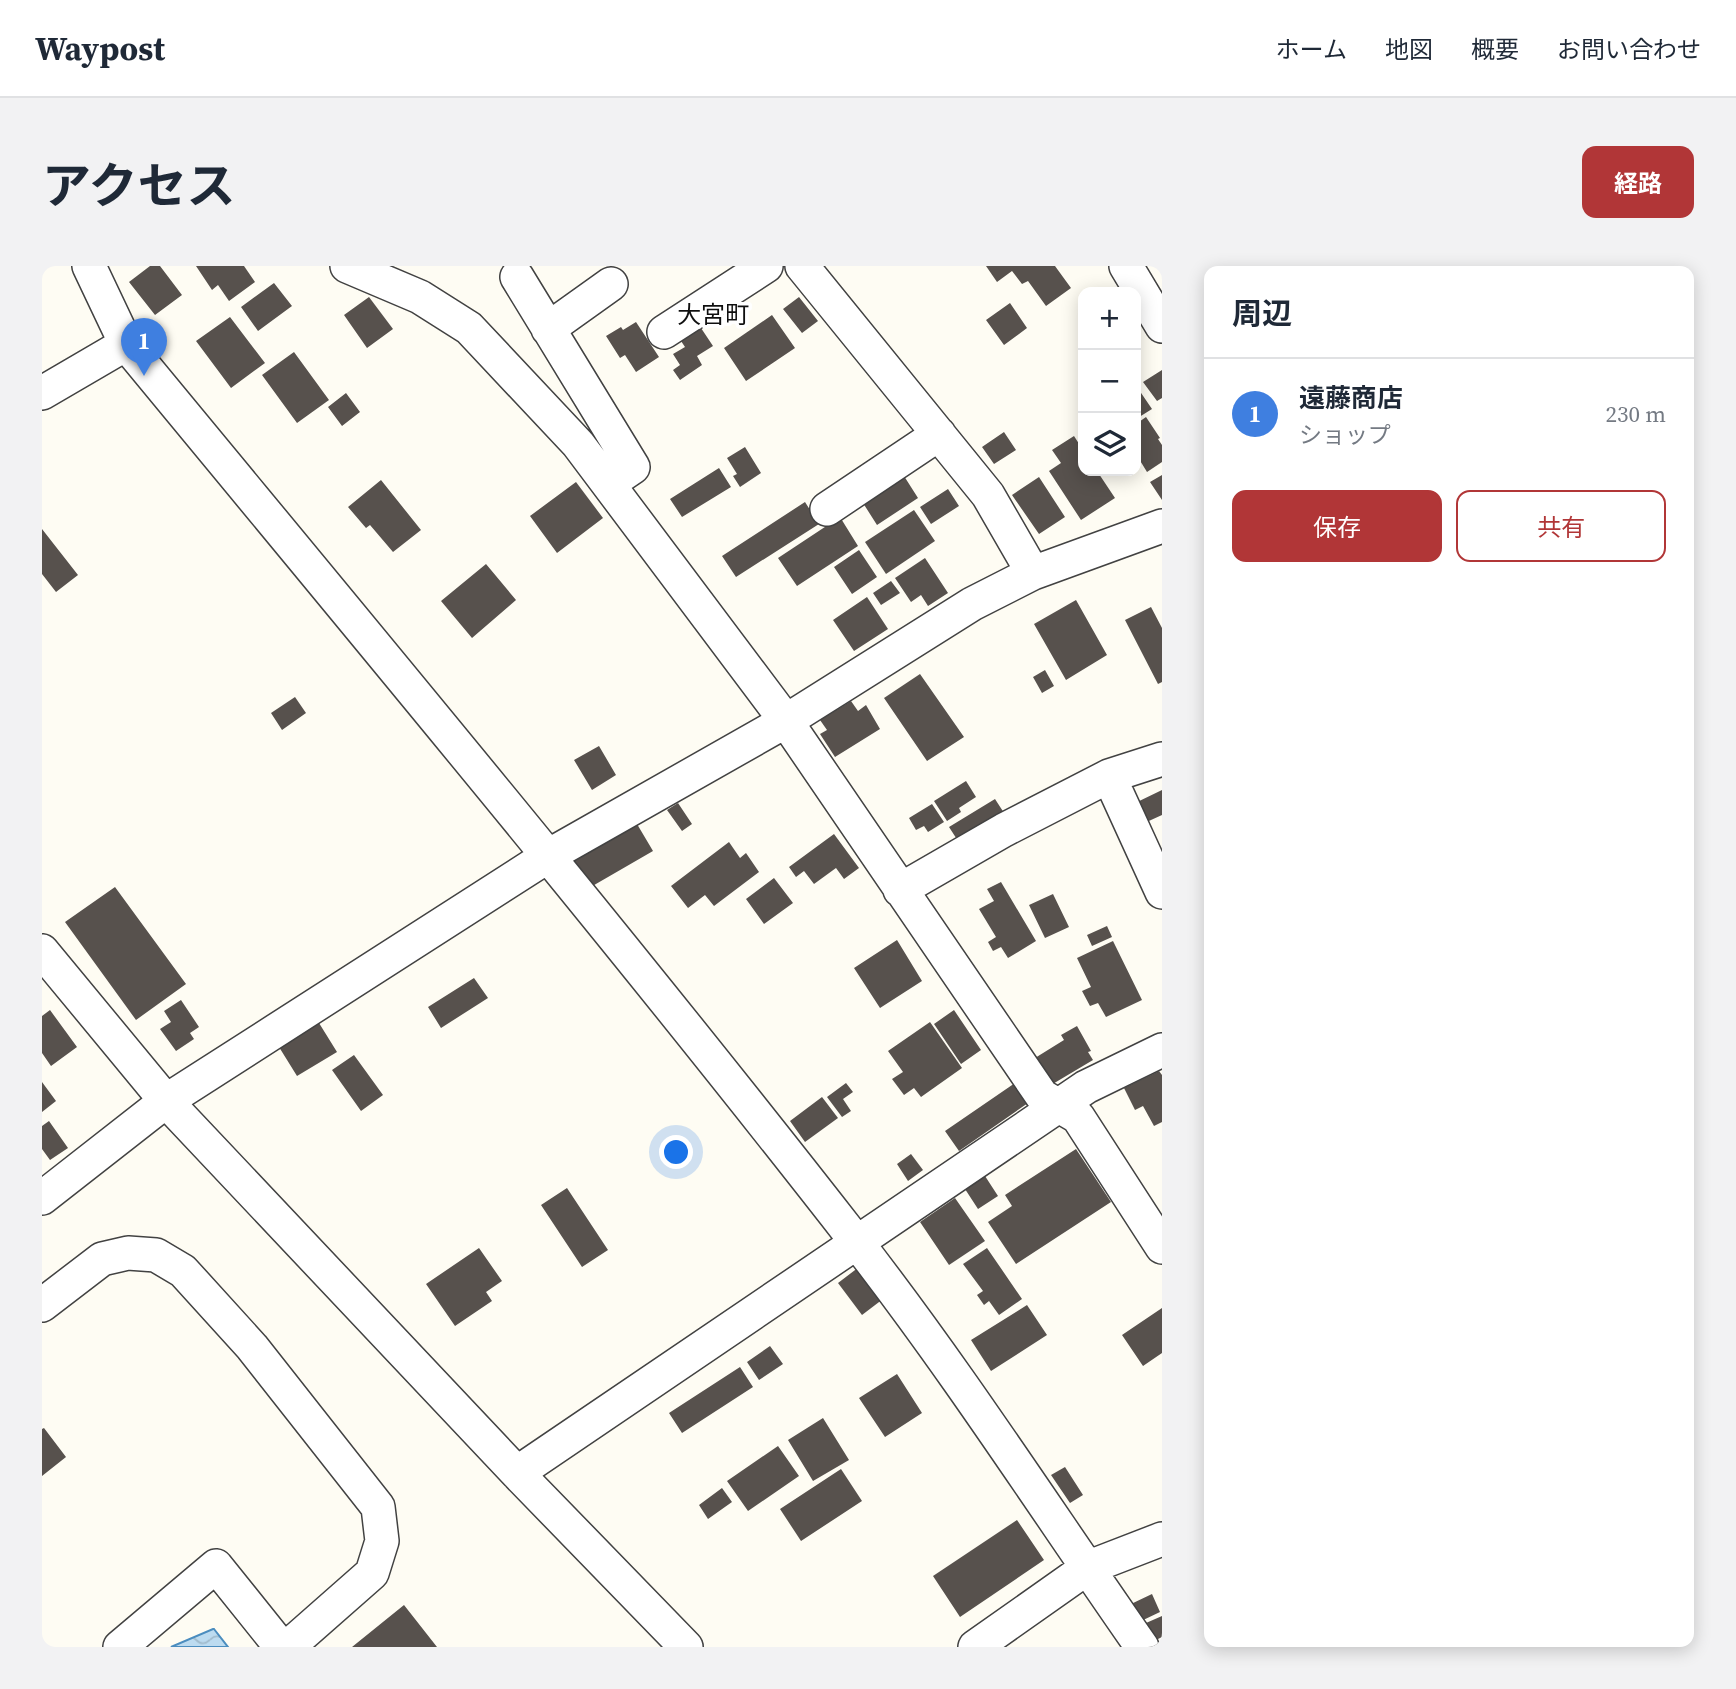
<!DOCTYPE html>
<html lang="ja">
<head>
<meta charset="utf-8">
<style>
  :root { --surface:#fff; --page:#f2f2f3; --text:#1f2937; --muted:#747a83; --line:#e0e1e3; --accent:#b13637 }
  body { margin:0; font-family:"Source Serif 4","Noto Sans JP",serif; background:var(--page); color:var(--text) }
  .controls { position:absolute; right:21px; top:21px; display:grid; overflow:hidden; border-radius:14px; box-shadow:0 4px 18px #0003 }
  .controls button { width:63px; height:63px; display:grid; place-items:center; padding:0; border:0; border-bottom:2px solid var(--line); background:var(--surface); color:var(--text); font:35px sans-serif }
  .you { position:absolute; left:635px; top:887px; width:24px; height:24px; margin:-18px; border:5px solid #fff; border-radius:50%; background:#1a73e8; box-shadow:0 0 0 10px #1a73e833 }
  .badge { display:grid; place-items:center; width:46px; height:46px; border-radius:50%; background:var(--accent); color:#fff; font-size:23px; font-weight:700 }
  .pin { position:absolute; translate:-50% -58px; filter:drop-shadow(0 2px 4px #0008) }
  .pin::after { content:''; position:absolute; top:37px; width:24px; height:21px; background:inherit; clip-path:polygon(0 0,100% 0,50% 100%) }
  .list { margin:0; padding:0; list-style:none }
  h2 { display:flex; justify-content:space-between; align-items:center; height:91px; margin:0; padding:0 28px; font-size:30px }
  h2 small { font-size:23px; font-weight:400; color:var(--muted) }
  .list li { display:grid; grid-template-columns:46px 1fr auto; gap:21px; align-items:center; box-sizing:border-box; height:112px; padding:0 28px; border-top:2px solid var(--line) }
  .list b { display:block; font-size:26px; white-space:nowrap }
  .list p { margin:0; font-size:23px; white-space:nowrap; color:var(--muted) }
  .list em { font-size:23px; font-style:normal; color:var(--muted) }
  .actions { display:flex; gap:14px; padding:21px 28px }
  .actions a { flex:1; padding:16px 0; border:2px solid var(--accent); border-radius:14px; text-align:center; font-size:24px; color:var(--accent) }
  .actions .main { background:var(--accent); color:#fff }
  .icon { flex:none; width:38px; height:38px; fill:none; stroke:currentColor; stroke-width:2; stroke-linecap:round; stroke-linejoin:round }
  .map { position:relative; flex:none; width:1120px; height:1381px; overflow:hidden; border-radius:14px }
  header { display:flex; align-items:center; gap:42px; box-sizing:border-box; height:98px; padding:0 35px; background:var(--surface); border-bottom:2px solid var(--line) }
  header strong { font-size:33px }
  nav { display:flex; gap:38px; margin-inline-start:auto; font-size:24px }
  .intro { display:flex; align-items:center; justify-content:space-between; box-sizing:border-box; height:168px; padding:0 42px }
  h1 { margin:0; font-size:49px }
  .button { padding:18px 32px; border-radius:14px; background:var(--accent); color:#fff; font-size:24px; font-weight:700 }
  main { display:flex; gap:42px; padding:0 42px }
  aside { flex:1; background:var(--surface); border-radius:14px; box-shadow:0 4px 18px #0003 }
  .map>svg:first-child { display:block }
</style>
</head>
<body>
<header>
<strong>Waypost</strong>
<nav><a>ホーム</a><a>地図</a><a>概要</a><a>お問い合わせ</a></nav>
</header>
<div class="intro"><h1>アクセス</h1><a class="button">経路</a></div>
<main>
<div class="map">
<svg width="1120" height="1381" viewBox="0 0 1120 1381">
  <defs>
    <pattern id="water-waves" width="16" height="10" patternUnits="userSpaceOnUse" patternTransform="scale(1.75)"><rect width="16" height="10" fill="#bcdbf0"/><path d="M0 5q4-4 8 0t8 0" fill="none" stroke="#a0bbcd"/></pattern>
  </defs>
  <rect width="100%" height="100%" fill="#fefcf3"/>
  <path fill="url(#water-waves)" stroke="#4b8dbf" stroke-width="2" d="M172,1363L186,1381H129L171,1363Z"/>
  <path fill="#57514d" d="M108,0H118L140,29L113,49L87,16Z
    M154,0H202L213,16L187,35L176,19L170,24Z
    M944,0H1013L1029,22L1004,40L986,15L980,18L970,5L955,16Z
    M232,17L250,40L216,65L199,41Z
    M327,31L351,63L325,82L302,49Z
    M757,31L776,55L760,67L741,43Z
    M968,37L985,62L962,79L944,54Z
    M730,49L753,82L704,115L682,82Z
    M188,51L223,97L189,122L154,75Z
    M594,56L617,91L594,106L583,89L578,92L564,70L579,61L581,64Z
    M655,56L671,80L655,90L660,99L638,114L631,104L638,99L631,88L643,81L635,69Z
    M252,86L287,134L255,157L220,109Z
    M1120,104V132L1115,135L1101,116Z
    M1095,121L1110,143L1094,153V122Z
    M304,127L318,146L300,160L286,141Z
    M1104,151L1118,172L1116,173L1120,179V196L1105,206L1094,188V158Z
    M962,166L974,184L952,198L940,181Z
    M1032,170L1041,184V205H1055L1073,232L1039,254L1007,205L1019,197L1010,184Z
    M703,181L719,207L698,221L691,210L695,208L685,192Z
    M677,202L689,221L640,251L628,233Z
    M1120,209V234L1108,216Z
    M862,210L876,232L835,259L821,237Z
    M997,211L1023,251L997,268L970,229Z
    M339,214L379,264L351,286L328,259L324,262L306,241Z
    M534,216L561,252L515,287L488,250Z
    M906,223L917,240L889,258L878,241Z
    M763,236L777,258L694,311L680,290Z
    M872,244L893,275L844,308L823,276Z
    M798,251L816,280L755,320L736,292Z
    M0,263L36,309L14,326L0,308Z
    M817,284L835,311L810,328L792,301Z
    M883,292L906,327L886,340L879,329L869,336L853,312Z
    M444,298L474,334L430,372L399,335Z
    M849,315L858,327L839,339L831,327Z
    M825,331L846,363L812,385L791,354Z
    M1034,334L1065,389L1024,414L992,358Z
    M1109,341L1120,362V416L1116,418L1083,354Z
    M1003,404L1012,420L1000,427L991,411Z
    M878,408L922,471L885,495L842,432Z
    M253,431L264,447L240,464L229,447Z
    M809,435L816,445L824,439L838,463L793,491L778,468L785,464L778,454Z
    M557,480L574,509L550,524L532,494Z
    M924,515L934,531L917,542L919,546L905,555L892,535Z
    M1120,524V549L1098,559L1089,539Z
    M953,533L964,550L918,578L907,561Z
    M636,537L650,558L640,565L625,544Z
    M890,538L902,556L886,566L882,560L874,564L867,552Z
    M595,558L611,585L547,622L531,596Z
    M792,568L817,602L802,613L794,602L772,618L762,605L754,611L747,601Z
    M687,576L698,592L704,587L717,606L672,640L663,629L646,642L629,620Z
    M732,612L751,637L722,658L704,633Z
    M959,616L994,675L966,692L959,681L951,685L946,676L954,671L937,643L952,635L945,623Z
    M73,621L144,718L94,754L23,656Z
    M1011,628L1027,661L1003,672L987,639Z
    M1065,660L1070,671L1050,680L1045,669Z
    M855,674L880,715L838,742L812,702Z
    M1071,675L1100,734L1064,751L1056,737L1048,740L1040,725L1049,721L1035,692Z
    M432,712L446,732L399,762L386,741Z
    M139,734L157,761L148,767L152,773L134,785L118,763L129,756L122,745Z
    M8,744L35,781L9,800L0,787V750Z
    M912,744L939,784L919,798L892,758Z
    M888,756L920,802L879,831L872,822L862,829L850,813L861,806L846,785Z
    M277,757L295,786L255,810L237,781Z
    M1035,760L1049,785L1046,786L1051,794L1009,819L993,792L1022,774L1019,769Z
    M312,789L341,829L319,845L290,804Z
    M1117,805L1120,809V856L1112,860L1101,840L1093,844L1082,822Z
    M0,816L14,835L0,846Z
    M804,817L811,826L801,833L809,845L800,851L785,831Z
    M973,817L986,837L917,885L903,865Z
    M780,831L796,852L763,876L748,855Z
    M7,855L26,882L8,894L0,883V860Z
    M1034,883L1069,936L974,998L946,956L970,940L963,929Z
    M869,888L881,904L866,915L855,898Z
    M943,910L956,930L936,943L923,923Z
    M525,922L566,984L540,1001L499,939Z
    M913,932L943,975L907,999L878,956Z
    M437,982L460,1015L444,1026L450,1035L413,1060L384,1018Z
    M945,982L980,1033L957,1049L947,1035L942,1039L935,1029L941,1025L921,998Z
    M817,1001L841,1033L820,1049L796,1017Z
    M985,1039L1005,1069L949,1105L929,1074Z
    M1120,1042V1087L1101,1100L1080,1069Z
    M728,1080L741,1098L717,1114L705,1096Z
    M698,1101L711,1121L640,1167L627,1147Z
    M855,1108L880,1147L843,1171L817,1132Z
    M781,1152L807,1194L771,1215L746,1174Z
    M2,1162L24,1191L0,1210V1163Z
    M736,1180L757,1210L706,1245L685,1215Z
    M1023,1201L1041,1229L1028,1237L1009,1209Z
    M799,1203L820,1235L759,1275L738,1243Z
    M680,1222L690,1236L666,1253L657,1239Z
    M975,1254L1002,1294L918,1351L891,1310Z
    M1110,1328L1118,1346L1097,1356L1089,1338Z
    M362,1339L395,1381H310Z
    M1120,1350V1371L1112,1375L1104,1357Z"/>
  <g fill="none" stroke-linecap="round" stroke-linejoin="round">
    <defs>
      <path id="minor" d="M47,0L84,78C329,375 576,670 813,974C915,1105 1005,1245 1100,1381
        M305,0L378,31L427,62L536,178L744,455L1000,830L1036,851L1120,981
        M760,0L946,229L991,307
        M1084,0L1120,60
        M475,11L591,201L566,218
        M506,63L569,18
        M622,66L724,0
        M0,127L84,78
        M785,243L897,168
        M1067,510L1120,626
        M858,624L962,564L1067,510L1120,493
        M0,685L124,835L475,1207L644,1381
        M0,932L124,835L506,590L744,455L930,338L991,307L1120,260
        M0,1039L60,993L86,987L114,989L141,1005L210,1081L336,1241L340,1275L330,1307L246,1381
        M475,1207L1044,821L1120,784
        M78,1381L174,1300L239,1381
        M933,1381L1045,1302L1120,1273"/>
    </defs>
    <use href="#minor" stroke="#424242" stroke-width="36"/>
    <use href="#minor" stroke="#fff" stroke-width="33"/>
  </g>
  <g text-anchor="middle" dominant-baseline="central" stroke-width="7" stroke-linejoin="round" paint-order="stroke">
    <g font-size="24" fill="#0f0f0f" stroke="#fff">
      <text x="671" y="48">大宮町</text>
    </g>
  </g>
</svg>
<div class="controls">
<button>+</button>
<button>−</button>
<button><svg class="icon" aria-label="layers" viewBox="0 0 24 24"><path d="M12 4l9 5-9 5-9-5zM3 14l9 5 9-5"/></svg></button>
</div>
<div class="you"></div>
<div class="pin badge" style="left:102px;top:110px;background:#3f7fe0">1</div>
</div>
<aside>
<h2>周辺<small></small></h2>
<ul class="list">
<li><span class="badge" style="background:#3f7fe0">1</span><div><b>遠藤商店</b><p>ショップ</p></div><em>230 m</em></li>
</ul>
<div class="actions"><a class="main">保存</a><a>共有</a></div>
</aside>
</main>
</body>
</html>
